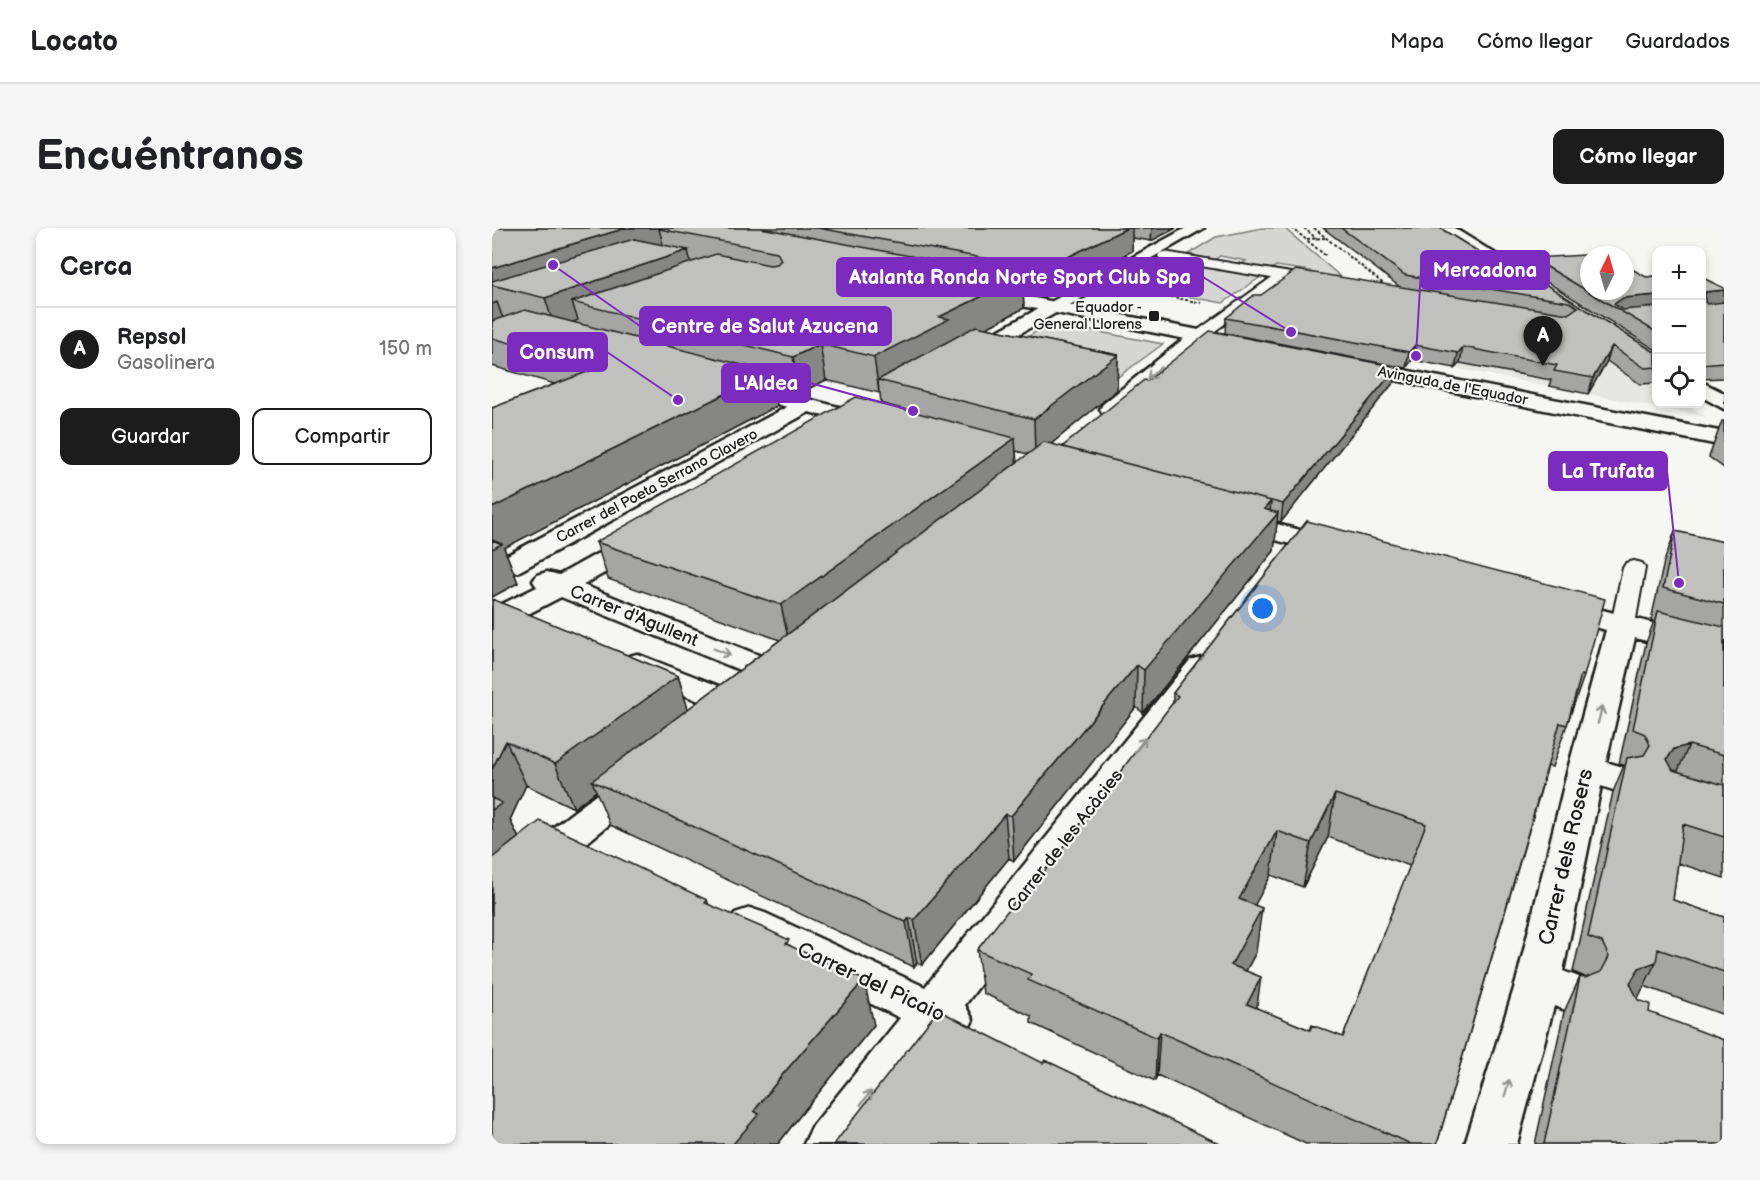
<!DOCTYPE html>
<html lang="es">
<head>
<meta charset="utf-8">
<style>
  :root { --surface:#fff; --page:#f6f6f6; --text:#202124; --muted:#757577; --line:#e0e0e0; --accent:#1c1c1c }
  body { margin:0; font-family:"Balsamiq Sans",sans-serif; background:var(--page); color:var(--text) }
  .controls { position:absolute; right:18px; top:18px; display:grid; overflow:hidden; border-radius:12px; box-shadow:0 3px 9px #0003 }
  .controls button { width:54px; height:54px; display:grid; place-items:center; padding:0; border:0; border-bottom:2px solid var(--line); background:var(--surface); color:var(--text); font:30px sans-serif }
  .compass { position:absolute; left:1088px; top:18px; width:54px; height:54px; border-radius:50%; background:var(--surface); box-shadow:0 3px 9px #0003; rotate:5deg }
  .you { position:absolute; left:771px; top:381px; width:21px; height:21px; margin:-15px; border:4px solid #fff; border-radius:50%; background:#1a73e8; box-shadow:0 0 0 9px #1a73e833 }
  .badge { display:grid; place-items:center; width:39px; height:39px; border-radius:50%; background:var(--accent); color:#fff; font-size:20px; font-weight:700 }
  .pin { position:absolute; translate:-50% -50px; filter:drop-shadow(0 2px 3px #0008) }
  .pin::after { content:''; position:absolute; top:32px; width:21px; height:18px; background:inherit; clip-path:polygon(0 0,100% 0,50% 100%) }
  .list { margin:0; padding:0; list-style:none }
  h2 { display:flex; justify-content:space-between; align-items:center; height:78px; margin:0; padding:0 24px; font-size:26px }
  h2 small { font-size:20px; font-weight:400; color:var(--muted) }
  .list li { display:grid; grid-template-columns:39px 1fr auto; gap:18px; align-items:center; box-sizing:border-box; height:84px; padding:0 24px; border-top:2px solid var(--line) }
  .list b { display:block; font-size:22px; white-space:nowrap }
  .list p { margin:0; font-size:20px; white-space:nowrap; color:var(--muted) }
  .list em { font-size:20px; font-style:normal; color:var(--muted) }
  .actions { display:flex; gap:12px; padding:18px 24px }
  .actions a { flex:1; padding:14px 0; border:2px solid var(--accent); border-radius:12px; text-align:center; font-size:21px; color:var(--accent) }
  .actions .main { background:var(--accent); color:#fff }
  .icon { flex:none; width:33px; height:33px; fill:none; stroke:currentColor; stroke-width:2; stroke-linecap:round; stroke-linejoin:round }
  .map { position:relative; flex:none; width:1232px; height:916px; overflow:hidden; border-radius:12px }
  header { display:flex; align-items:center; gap:36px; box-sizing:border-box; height:84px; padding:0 30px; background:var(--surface); border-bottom:2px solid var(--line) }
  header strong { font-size:28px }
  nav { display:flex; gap:33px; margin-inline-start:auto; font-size:21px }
  .intro { display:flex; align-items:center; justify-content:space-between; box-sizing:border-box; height:144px; padding:0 36px }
  h1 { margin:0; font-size:42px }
  .button { padding:15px 27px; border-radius:12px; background:var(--accent); color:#fff; font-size:21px; font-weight:700 }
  main { display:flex; gap:36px; padding:0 36px }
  aside { flex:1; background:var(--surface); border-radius:12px; box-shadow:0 3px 9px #0003 }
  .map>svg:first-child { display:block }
</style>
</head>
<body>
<header>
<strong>Locato</strong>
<nav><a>Mapa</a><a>Cómo llegar</a><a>Guardados</a></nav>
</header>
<div class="intro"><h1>Encuéntranos</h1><a class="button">Cómo llegar</a></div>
<main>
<aside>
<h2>Cerca<small></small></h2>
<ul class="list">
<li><span class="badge">A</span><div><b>Repsol</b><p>Gasolinera</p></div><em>150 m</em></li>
</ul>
<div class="actions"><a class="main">Guardar</a><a>Compartir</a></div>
</aside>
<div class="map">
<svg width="1232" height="916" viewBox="0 0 1232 916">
  <rect width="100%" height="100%" fill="#f6f6f2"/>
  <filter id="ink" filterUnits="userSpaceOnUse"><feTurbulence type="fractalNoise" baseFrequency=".0167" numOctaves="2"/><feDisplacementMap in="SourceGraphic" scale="12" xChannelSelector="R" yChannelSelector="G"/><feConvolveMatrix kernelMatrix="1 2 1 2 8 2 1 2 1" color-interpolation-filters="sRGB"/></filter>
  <g filter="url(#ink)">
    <path fill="#e6e6e2" d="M1010,87L1076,98L1164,156V176H1194L1214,189L963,140Z"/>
    <path fill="#d6d6d2" stroke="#797977" stroke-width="1.5" d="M770,0H792L856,55L813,48L818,43L784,38L778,42L748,37L754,33L728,28L721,33L699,29L702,27L696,26L724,9Z
      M672,31L770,48L731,75L628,56Z
      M559,95L671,116L626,149L508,125Z"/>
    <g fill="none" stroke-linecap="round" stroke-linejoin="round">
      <defs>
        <path id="pedestrian" d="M672,24L829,50L836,54L829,58L793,52L712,111L707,112L700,108L702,105L779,50L668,31L666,28L668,25Z
          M1142,333L1150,335L1153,340L1143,396L1139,401L1131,403L1123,401L1119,396L1131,340L1134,335Z"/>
        <path id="minor" d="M694,0H712L485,130H471L468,126L471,122Z
          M945,0H962L1052,56L1049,60H1037Z
          M707,102L714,104L717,108L714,112L627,186L619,188L611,186L608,181L611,176L700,104Z
          M239,151L389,190L392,195L389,200L381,202L317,184L26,344L16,346L6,344L2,338L6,332L295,179L232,161L228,157L232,153Z
          M1210,154L1232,165V181L1210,169Z
          M740,284L857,315L861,321L857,327L847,329L731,298L727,292L731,286Z
          M149,305L159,307L163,313L159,319L91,357L294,438L299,445L294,452L283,455L272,452L69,369L11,399L0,402V381L45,359L41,353L45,347L55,344L67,347L139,307Z
          M1065,370L1232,414V433L1143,410L1114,534L1137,541L1142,550L1137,559L1124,563L1109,558L1071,743L1092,751L1099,764L1092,777L1076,783L1062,778L1025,916H973L1024,754L1076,541L1114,402L1054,385L1050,379L1054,373Z
          M145,426L255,469L260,476L255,483L243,487L231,483L134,443L129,436L134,429Z
          M709,429L720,432L725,439L473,777L481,792L474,806L458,812L449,809L369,916H312L320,899L408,790L243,709L237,697L243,685L258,680L273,685L433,759L698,432Z
          M147,540L160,544L165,553L160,562L15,679L0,684V646L134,544Z"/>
        <path id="tertiary" d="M486,59L753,111L760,113L763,117L760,121L753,123L480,68L477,64L480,60Z
          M860,132L1232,204V218L853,142L850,138L853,134Z"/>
      </defs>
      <use href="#pedestrian" stroke="#1c1c1c" stroke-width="4"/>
      <use href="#minor" stroke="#1c1c1c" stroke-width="5"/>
      <use href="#tertiary" stroke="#1c1c1c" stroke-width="5"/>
      <path stroke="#1c1c1c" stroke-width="2" stroke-dasharray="3 2" stroke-linecap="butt" d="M800,0L834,28
        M812,0L825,11
        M822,0L894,58
        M815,11L834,10
        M644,62L710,75
        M675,68L693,56"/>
      <use href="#pedestrian" fill="#f6f6f2" fill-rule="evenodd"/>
      <use href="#minor" fill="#f6f6f2" fill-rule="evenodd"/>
      <use href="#tertiary" fill="#f6f6f2" fill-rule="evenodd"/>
    </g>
    <path fill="#a5a5a3" stroke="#1c1c1c" stroke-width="1.5" fill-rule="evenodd" d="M0,0H684L659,13L640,10V23L552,69L531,65L532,80L494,100L626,127L625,162L559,216L570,219L655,153L905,139L902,154L789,294L785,293L782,323L651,485L644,479L522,633L517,630L430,737L425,735L422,739L118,597L104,563L82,580L34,557L18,592L27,610L215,672L217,677L299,718L382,797L306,890L286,916H0V371L186,448L196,481L288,412L116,351L104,314L389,175L388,165L334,152L308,165L281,158L285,178L12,320L26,355L0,369V180L63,156L0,138ZM524,223L536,226L525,235Z
      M831,0H948L1000,32H1014L1161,123L1164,124V155L1148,156L1115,133L1096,166L1057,158L1059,152L968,135L963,140L920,132L914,140L733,105L734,90L769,67L908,59Z
      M1040,30L1154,49L1164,48V122L1037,43Z
      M1209,49L1232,71L1231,74H1232V150L1209,151Z
      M1230,193H1232V240L1217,229Z
      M815,293L1092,448L1060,539L1056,538L945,916H814L665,847L663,853L539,795V788L491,765L485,722L529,674L681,475V465ZM836,609L918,638L851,809L818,802L764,780L754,743L764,724L762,678L779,647L811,659Z
      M1183,303L1232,314V650L1186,635L1181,672L1232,689V787L1152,758L1145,770L1157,784L1232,916H1043L1072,784L1088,749H1093L1081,744L1121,564L1132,537L1127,536L1154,415L1162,393L1159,392L1172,334Z"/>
    <path fill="#868684" stroke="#1c1c1c" stroke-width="1.5" d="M134,0H184L167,1L171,16L25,63L0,57V40Z
      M635,0H640V23L552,69L551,41Z
      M660,0H684L659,13Z
      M196,22L202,50L80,74L86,92L63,101L53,70Z
      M530,49L532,80L459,119L386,152L387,165L382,129L447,89Z
      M1232,62V71L1230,76L1209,78L1213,64Z
      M1164,67V81L1130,83L1122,76L1131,70Z
      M5,74L16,104L0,110V76Z
      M328,116L334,152L308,165L301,129Z
      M923,117L920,132L914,140L917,124Z
      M1120,118L1115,133L1096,166L1101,150Z
      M971,119L968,135L963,140L966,125Z
      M626,127L625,162L543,229L542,191Z
      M905,139L902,154L789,294L791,276Z
      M278,144L285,178L12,320L26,355L0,369V280Z
      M523,210L525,243L297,415L289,377Z
      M779,273L777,296L786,285L782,323L651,485L652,442Z
      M645,437L644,479L522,633L519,588Z
      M186,448L199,491L100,553L104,563L82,580L63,536Z
      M14,513L34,557L18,592L31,619L0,644V541Z
      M1197,517L1182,552L1175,531L1182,521Z
      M843,566L836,609L811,659L819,615Z
      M513,586L517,630L430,737L422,692Z
      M785,603L779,647L742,715L747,671Z
      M770,680L764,724L734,780L739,737Z
      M417,690L425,735L422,739L414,694Z
      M1164,734L1146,770L1129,776L1138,755L1147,740Z
      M769,749L763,792L755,776Z
      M372,752L382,797L306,890L286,916H241L262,883L291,846Z
      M668,804L665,847L663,853L665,810Z"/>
    <path fill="#c0c0bd" stroke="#1c1c1c" stroke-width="1.5" fill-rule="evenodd" d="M0,0H134L0,40Z
      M169,0H269L530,49L447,89L457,91L382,129L328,116L301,129L80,74L224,26L278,37L285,36L289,32L285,24L167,1Z
      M326,0H635L551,41Z
      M849,0H948L1000,32H1014L1161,123L1164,124V139L1153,140L1120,118L1101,150L1062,143L1065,137L971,119L966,125L923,117L917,124L734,90L762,67H769L804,42L1076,86L1086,79L1077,74L913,47Z
      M142,11L196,22L53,70L0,57V53Z
      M1111,26L1114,27H1097V63H1133V37L1154,49L1164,48V67L1131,70L1122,76L1131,82L1164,79V104L1040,30Z
      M1209,49L1232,60V62L1213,64V74L1215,76L1232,74V134L1209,136Z
      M33,82L278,144L0,280V180L108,139L0,110V93Z
      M484,98L626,127L542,191L386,152Z
      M718,103L905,139L791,276L570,219L652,152L655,153Z
      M364,169L523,210L289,377L104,314Z
      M552,214L779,273L772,281L786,285L652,442L645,437L519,588L513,586L422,692L417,690L414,694L100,553Z
      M815,293L1113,371L1092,448L1089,447L1075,497L1068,495L945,916H919L668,804L665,810L536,752L539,746L485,722L523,673L529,674L686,468L681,465ZM843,566L934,596L851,809L820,797L818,802L755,776L769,749L739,737L770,680L747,671L785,603L819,615Z
      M1183,303L1232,314V376L1171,360Z
      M0,312L10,316L0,321Z
      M0,371L186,448L63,536L14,513L0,541Z
      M1166,383L1232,399V527L1197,517L1182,521L1175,531L1181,542L1232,557V609L1191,596L1181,672L1232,689V744L1166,721L1164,734L1147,740L1138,755L1146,772L1158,776L1157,784L1232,812V916H1052L1088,749L1093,750L1109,744L1117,729L1110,714L1096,709L1135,530L1152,527L1158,517L1153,506L1141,501Z
      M0,570L10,575L0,582Z
      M48,593L215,672L213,675L274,701L297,712L294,716L372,752L291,846L262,883L267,886L241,916H0V630Z
      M446,782L551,835L553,832L728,916H342Z"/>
    <defs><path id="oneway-shaft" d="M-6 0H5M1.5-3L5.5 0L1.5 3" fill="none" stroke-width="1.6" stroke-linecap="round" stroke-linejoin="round" transform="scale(1.5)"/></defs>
    <g stroke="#949492">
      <use href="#oneway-shaft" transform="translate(662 145) rotate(140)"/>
      <use href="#oneway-shaft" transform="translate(230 424) rotate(22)"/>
      <use href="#oneway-shaft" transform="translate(1108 487) rotate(-76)"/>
      <use href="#oneway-shaft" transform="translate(648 517) rotate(-52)"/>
      <use href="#oneway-shaft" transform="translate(1015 860) rotate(-74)"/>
      <use href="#oneway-shaft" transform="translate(374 870) rotate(-52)"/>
    </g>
  </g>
  <rect fill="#1c1c1c" stroke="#f6f6f2" stroke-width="2" x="656" y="82" width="12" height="12" rx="3"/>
  <g text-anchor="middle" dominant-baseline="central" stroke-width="4.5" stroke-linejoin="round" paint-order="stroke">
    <g font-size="15" fill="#1c1c1c" stroke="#f6f6f2" text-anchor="end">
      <text x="650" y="79">Equador -<tspan x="650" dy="17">General Llorens</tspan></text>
    </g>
    <g font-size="15" fill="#1c1c1c" stroke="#f6f6f2">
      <text transform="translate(961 158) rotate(11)">Avinguda de l'Equador</text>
      <text transform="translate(165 258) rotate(-28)">Carrer del Poeta Serrano Clavero</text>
    </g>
    <g font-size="18" fill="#1c1c1c" stroke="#f6f6f2">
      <text transform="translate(142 388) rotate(22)">Carrer d'Agullent</text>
      <text transform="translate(573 613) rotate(-52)">Carrer de les Acàcies</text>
    </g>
    <g font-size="21" fill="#1c1c1c" stroke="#f6f6f2">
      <text transform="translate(1074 629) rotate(-77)">Carrer dels Rosers</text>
      <text transform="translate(379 754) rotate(25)">Carrer del Picaio</text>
    </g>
  </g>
  <path fill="none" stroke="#7b2cbf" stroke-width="2" d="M924 128L929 42M799 104L711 49M61 37L148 98M186 172L115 124M421 183L318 155M1187 355L1175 243"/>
  <g fill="#7b2cbf" stroke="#f6f6f2" stroke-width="2">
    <circle cx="924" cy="128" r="6"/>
    <circle cx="799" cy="104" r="6"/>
    <circle cx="61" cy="37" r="6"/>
    <circle cx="186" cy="172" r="6"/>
    <circle cx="421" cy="183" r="6"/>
    <circle cx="1187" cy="355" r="6"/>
  </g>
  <g fill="#7b2cbf" stroke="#7b2cbf" stroke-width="2">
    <rect x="929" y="23" width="128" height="38" rx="6"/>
    <rect x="345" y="30" width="366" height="38" rx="6"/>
    <rect x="148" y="79" width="251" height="38" rx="6"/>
    <rect x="16" y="105" width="99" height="38" rx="6"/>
    <rect x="230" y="136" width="88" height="38" rx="6"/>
    <rect x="1057" y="224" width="118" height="38" rx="6"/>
  </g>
  <g font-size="20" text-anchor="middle" font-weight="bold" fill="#fff">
    <text x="993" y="49">Mercadona</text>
    <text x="528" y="56">Atalanta Ronda Norte Sport Club Spa</text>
    <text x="273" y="105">Centre de Salut Azucena</text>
    <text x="65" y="131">Consum</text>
    <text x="274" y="162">L'Aldea</text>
    <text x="1116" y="250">La Trufata</text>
  </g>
</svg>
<div class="controls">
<button>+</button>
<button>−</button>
<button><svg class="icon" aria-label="locate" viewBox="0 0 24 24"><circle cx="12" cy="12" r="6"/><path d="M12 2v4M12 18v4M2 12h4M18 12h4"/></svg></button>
</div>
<svg class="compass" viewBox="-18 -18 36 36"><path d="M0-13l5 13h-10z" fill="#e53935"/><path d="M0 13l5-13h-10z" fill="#757577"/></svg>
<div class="you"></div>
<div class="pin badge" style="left:1051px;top:138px">A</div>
</div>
</main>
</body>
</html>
